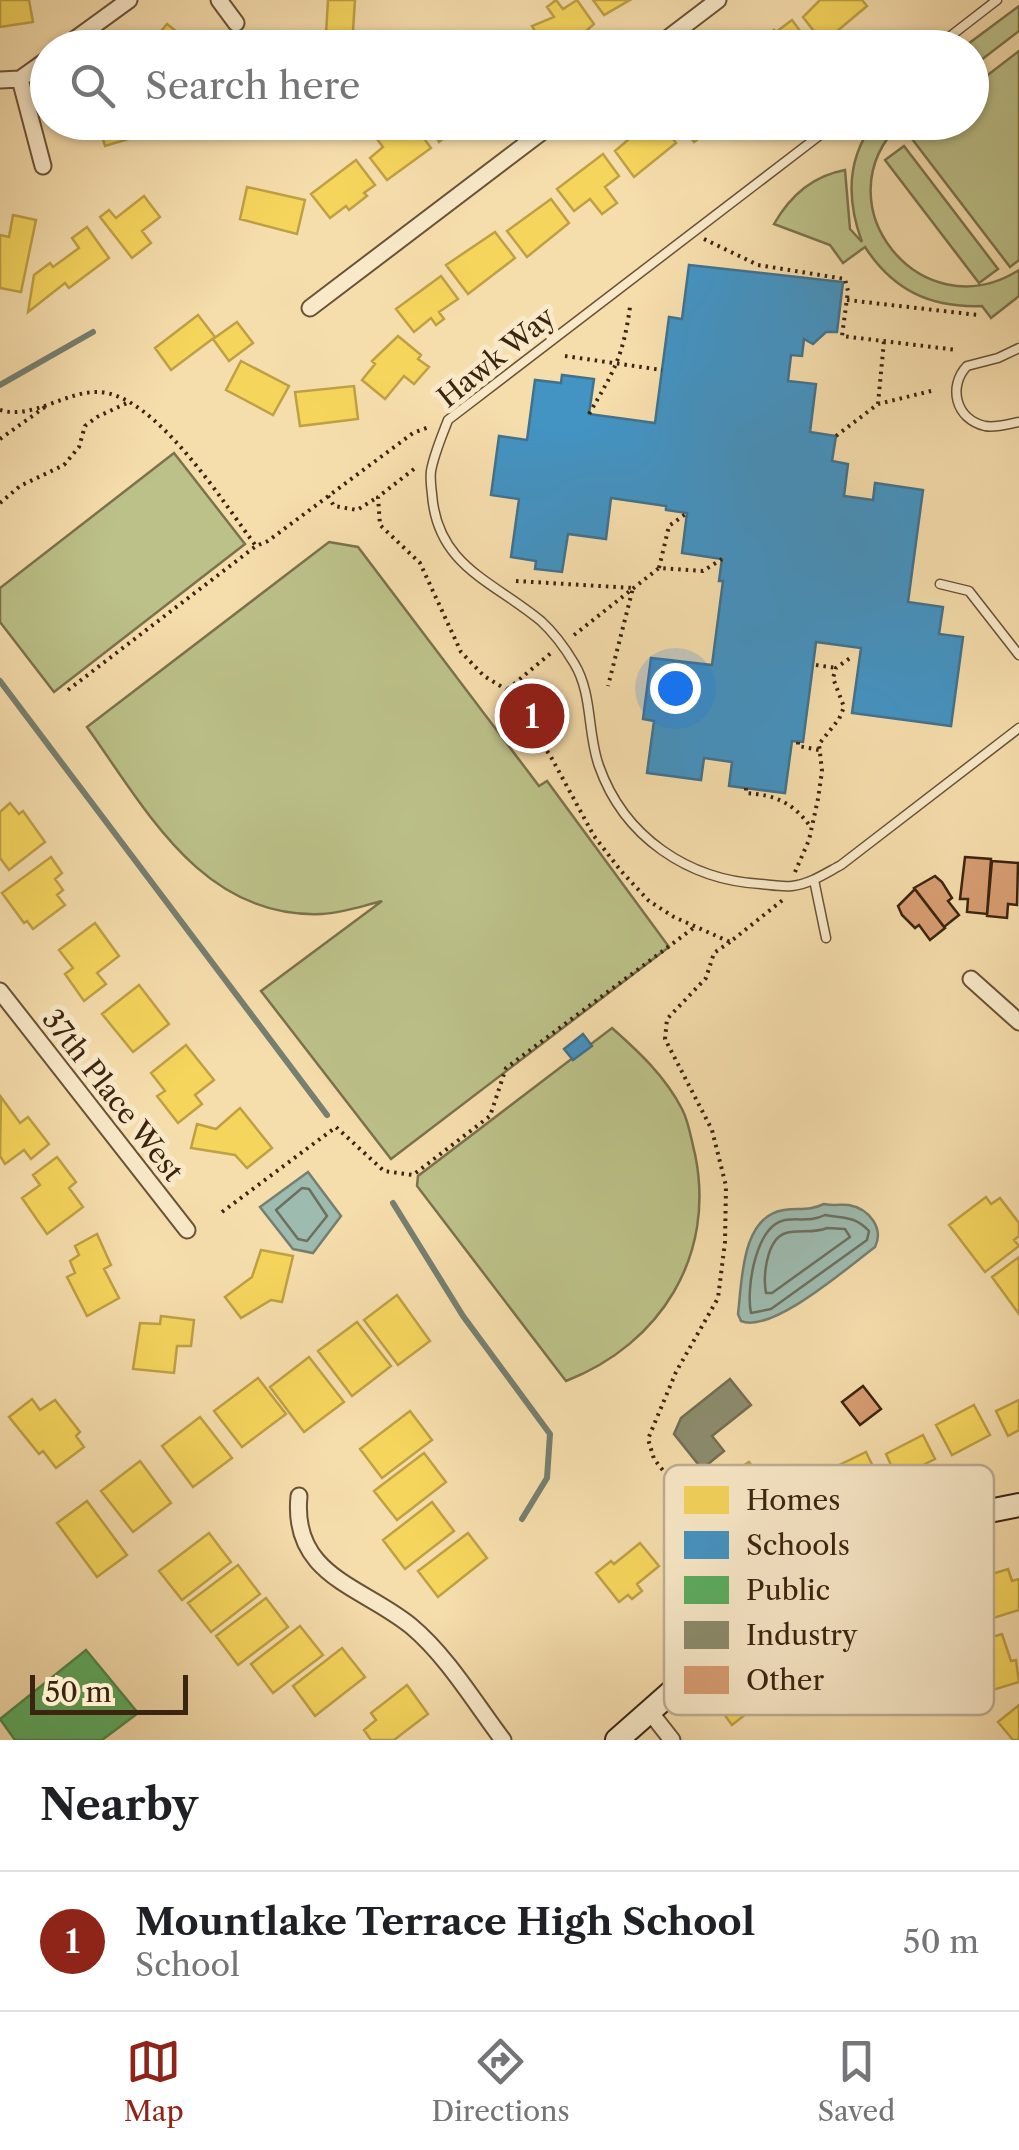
<!DOCTYPE html>
<html lang="en">
<head>
<meta charset="utf-8">
<style>
  :root { --surface:#fff; --page:#f2f2f2; --text:#202124; --muted:#757577; --line:#e0e0e0; --accent:#8f2418 }
  body { margin:0; font-family:"Libre Caslon Text",serif; background:var(--page); color:var(--text) }
  .scale { position:absolute; left:30px; bottom:25px; width:158px; box-sizing:border-box; padding-left:10px; border:5px solid #3b2410; border-top:0; font-size:28px; line-height:35px; white-space:nowrap; color:#3b2410; -webkit-text-stroke:8px #f9e9c9; paint-order:stroke }
  .you { position:absolute; left:675px; top:688px; width:35px; height:35px; margin:-25px; border:8px solid #fff; border-radius:50%; background:#1a73e8; box-shadow:0 0 0 15px #1a73e833 }
  .badge { display:grid; place-items:center; width:65px; height:65px; border-radius:50%; background:var(--accent); color:#fff; font-size:32px; font-weight:700 }
  .pin { position:absolute; translate:-50% -50%; border:5px solid #fff; box-shadow:0 2px 10px #0006 }
  .list { margin:0; padding:0; list-style:none }
  h2 { display:flex; justify-content:space-between; align-items:center; height:130px; margin:0; padding:0 40px; font-size:42px }
  h2 small { font-size:32px; font-weight:400; color:var(--muted) }
  .list li { display:grid; grid-template-columns:65px 1fr auto; gap:30px; align-items:center; box-sizing:border-box; height:140px; padding:0 40px; border-top:2px solid var(--line) }
  .list b { display:block; font-size:38px; white-space:nowrap }
  .list p { margin:0; font-size:32px; white-space:nowrap; color:var(--muted) }
  .list em { font-size:32px; font-style:normal; color:var(--muted) }
  .icon { flex:none; width:55px; height:55px; fill:none; stroke:currentColor; stroke-width:2; stroke-linecap:round; stroke-linejoin:round }
  .map { position:relative; flex:none; width:1019px; height:1740px; overflow:hidden }
  .search { position:absolute; background:var(--surface); box-shadow:0 2px 8px #0004; left:30px; right:30px; top:30px; height:110px; display:flex; align-items:center; gap:25px; box-sizing:border-box; padding:0 35px; border-radius:55px; color:var(--muted); font-size:38px }
  .sheet { height:270px; background:var(--surface) }
  nav { display:flex; justify-content:space-around; align-items:center; box-sizing:border-box; height:140px; border-top:2px solid var(--line); background:var(--surface); font-size:28px; color:var(--muted) }
  nav a { display:grid; justify-items:center; gap:5px }
  nav .on { color:var(--accent) }
  .map>svg:first-child { display:block }
</style>
</head>
<body>
<div class="map">
<svg width="1019" height="1740" viewBox="0 0 1019 1740">
  <rect width="100%" height="100%" fill="#f6ddac"/>
  <filter id="stains"><feTurbulence type="fractalNoise" baseFrequency=".002" numOctaves="4"/><feColorMatrix values="0 0 0 0 .2 0 0 0 0 .09 0 0 0 0 .02 0 0 0 .5 -.17"/></filter>
  <radialGradient id="worn" r=".72"><stop offset=".6" stop-color="#630" stop-opacity="0"/><stop offset="1" stop-color="#630" stop-opacity=".3"/></radialGradient>
  <path fill="#bcc189" stroke="#7c724c" stroke-width="2.5" d="M1019,6V31L972,67V48L964,47Z
    M1019,51V260L1010,267L909,135L925,123L972,122V87Z
    M874,123H901C818,203 921,332 1019,270V296L991,318L982,306C930,308 893,290 865,247L843,263L830,245L774,224C790,196 812,176 845,170L850,229L862,242C847,201 846,159 874,123Z
    M904,146L998,269L979,283L885,160Z
    M174,453L245,544L54,692L0,622V588Z
    M329,542L358,547L539,786L547,781L669,947L391,1159L261,991L382,901C362,906 343,913 322,914C203,919 147,811 87,727Z
    M612,1028C639,1052 665,1076 682,1109C689,1122 691,1139 695,1154C716,1255 661,1344 566,1381L417,1186L418,1176Z"/>
  <path fill="#9ebbb0" stroke="#767f70" stroke-width="2.5" d="M308,1172L341,1216L313,1253L293,1249L260,1207Z
    M824,1204C833,1206 841,1204 849,1205C870,1209 884,1229 875,1247C848,1267 772,1334 741,1321L738,1314C742,1282 741,1216 784,1210C800,1208 809,1211 824,1204Z"/>
  <path fill="#f6d55c" stroke="#bea045" stroke-width="2.5" d="M0,0H29L33,22L0,27Z
    M328,0H355L352,46L314,45L315,33L326,34Z
    M556,0L563,9L577,0L594,24L567,48H545L532,26L554,17L547,7Z
    M593,0H630L604,15Z
    M820,0H862L867,6L823,43L803,17Z
    M792,20L809,43L803,48H755L756,43L774,30L776,32Z
    M167,24L186,39L180,48H147Z
    M98,122H157L158,124L147,127L149,133L105,146Z
    M399,122L408,130L414,125L431,148L387,180L370,158L383,147L377,139Z
    M429,122H464L439,142Z
    M649,122H661L676,143L634,177L615,151Z
    M679,122H721L694,142Z
    M603,154L619,176L605,187L617,203L602,214L590,199L574,211L557,189Z
    M356,160L375,185L364,193L367,196L349,210L346,206L330,218L311,194Z
    M247,187L305,200L297,234L240,219Z
    M144,196L160,217L142,231L151,243L132,258L100,217L109,210L116,218Z
    M551,199L569,223L527,257L507,231Z
    M13,215L36,220L21,292L0,288V235L9,237Z
    M87,227L109,258L69,288L65,283L28,312L34,275L50,263L53,267L79,248L72,238Z
    M495,232L515,258L468,294L446,265Z
    M441,276L458,299L439,312L444,319L436,325L431,318L414,332L396,309Z
    M198,315L215,337L171,370L155,348Z
    M237,322L253,343L229,361L213,339Z
    M398,336L421,355L418,359L429,367L414,384L404,376L385,399L362,380L375,364L372,361Z
    M241,361L289,386L273,415L226,390Z
    M354,386L358,419L300,426L295,392Z
    M10,803L19,814L23,811L45,842L9,870L0,858V812Z
    M51,857L62,873L55,879L63,890L57,895L65,905L33,929L27,921L24,923L2,893Z
    M95,923L119,956L97,973L106,984L84,1001L65,974L73,968L59,950Z
    M139,985L169,1024L133,1052L102,1014Z
    M186,1045L214,1080L195,1095L202,1104L178,1123L157,1096L165,1091L151,1073Z
    M1,1097L20,1123L28,1117L49,1144L31,1159L24,1150L5,1164L0,1156Z
    M240,1108L272,1148L247,1168L235,1155L191,1148L197,1124L216,1129Z
    M57,1157L76,1182L69,1188L83,1207L47,1234L22,1198L40,1185L33,1175Z
    M986,1197L991,1204L1000,1198L1019,1223V1236L1014,1240L1019,1246L985,1272L949,1225Z
    M97,1234L111,1265L104,1269L119,1298L87,1316L67,1277L75,1273L70,1261L79,1255L75,1246Z
    M261,1250L293,1256L282,1302L271,1300L241,1318L225,1297L252,1277Z
    M1019,1257V1314L992,1277Z
    M397,1295L430,1341L398,1365L364,1320Z
    M161,1316L194,1320L191,1346H177L174,1373L133,1369L140,1323L160,1324Z
    M357,1322L391,1366L352,1396L318,1351Z
    M309,1357L344,1402L304,1432L270,1387Z
    M258,1378L286,1414L242,1447L214,1411Z
    M32,1399L40,1410L55,1400L80,1432L76,1436L84,1447L56,1468L43,1451L39,1454L9,1417Z
    M1019,1400V1430L1008,1436L996,1411Z
    M974,1405L990,1435L952,1455L936,1425Z
    M410,1411L432,1440L382,1478L360,1449Z
    M200,1417L232,1458L193,1487L162,1446Z
    M923,1435L935,1459L897,1478L886,1454Z
    M866,1452L882,1485L846,1504L829,1470Z
    M424,1453L446,1482L397,1520L374,1491Z
    M140,1461L171,1503L133,1532L101,1491Z
    M749,1462L770,1492L804,1472L827,1511L774,1541L724,1478Z
    M87,1501L127,1555L97,1577L57,1523Z
    M432,1502L454,1531L405,1569L383,1540Z
    M209,1533L231,1562L182,1600L159,1571Z
    M468,1533L487,1558L438,1597L418,1571Z
    M640,1543L659,1566L637,1584L642,1591L632,1599L628,1595L619,1602L596,1573L611,1561L614,1564Z
    M238,1565L260,1594L211,1632L188,1603Z
    M1008,1569L1012,1581L1019,1579V1610L971,1625L963,1599L980,1593L978,1586L987,1583L985,1576Z
    M266,1598L288,1627L238,1665L216,1636Z
    M300,1626L323,1655L273,1693L251,1664Z
    M1002,1634L1011,1661L1016,1660L1019,1682L973,1696L958,1647Z
    M342,1648L365,1677L315,1716L293,1686Z
    M769,1653L790,1679L732,1725L718,1706L729,1697L724,1690Z
    M407,1685L428,1714L394,1740H371L364,1730L376,1720L371,1713Z
    M1019,1705V1740H1013L998,1722Z"/>
  <path fill="#4393c3" stroke="#41728d" stroke-width="2.5" d="M689,265L843,282L837,332H826L813,344L804,339L802,356L791,355L788,381L816,384L810,432L836,436L832,461L848,464L844,496L873,500L875,483L923,490L908,602L943,607L939,634L963,637L951,726L852,713L861,648L816,642L803,742L792,741L785,793L729,786L732,762L704,758L701,780L647,773L654,721L643,719L651,658L712,665L723,581H719L722,559L682,553L687,513L666,510V506L611,498L606,539L568,534L562,572L535,569L536,561L511,557L519,499L491,495L499,436L527,440L535,380L561,383L562,375L594,379L589,414L655,423L669,317L682,319Z
    M583,1034L592,1046L573,1060L564,1049Z"/>
  <path fill="#5aae61" stroke="#518549" stroke-width="2.5" d="M86,1650L138,1713L102,1740H15L0,1719Z"/>
  <path fill="#8c8c6e" stroke="#746d52" stroke-width="2.5" d="M730,1379L751,1405L712,1436L724,1451L702,1469L674,1434L681,1418Z"/>
  <g fill="none" stroke-linecap="round" stroke-linejoin="round">
    <path stroke="#6c7060" stroke-width="2.5" d="M302,1188L309,1189L327,1216L307,1241L298,1239L276,1210Z
      M825,1215C843,1218 855,1216 869,1231L867,1240L771,1309L751,1313C746,1290 755,1226 785,1220C799,1218 811,1222 825,1215Z
      M827,1228L845,1229L850,1237L772,1293H766C763,1277 766,1239 786,1233C799,1229 813,1234 827,1228Z"/>
    <path stroke="#767f70" stroke-width="6" d="M0,385L93,332
      M0,681L327,1115
      M393,1203L463,1316L550,1434L547,1478L522,1519"/>
  </g>
  <path fill="#d89d72" stroke="#3b2410" stroke-width="2.5" d="M965,857L991,859L987,914L967,912L968,899H960Z
    M992,861L1018,863L1017,905L1008,904L1007,918L987,916Z
    M935,876L942,882L952,898L948,901L959,915L944,927L914,888Z
    M915,889L945,928L930,940L919,925L915,928L902,915L898,906Z
    M863,1386L881,1409L860,1425L842,1402Z"/>
  <g fill="none" stroke-linecap="round" stroke-linejoin="round">
    <defs>
      <path id="lane" d="M935,48L997,0
        M837,122L448,420C442,436 434,454 431,471C430,478 431,486 432,494C437,566 493,581 541,621C554,633 565,648 574,663C593,694 587,733 599,766C624,837 688,880 761,884C771,885 782,887 792,886C810,884 826,873 841,865L1019,728
        M1019,348L998,358L967,366C948,386 955,419 985,426C996,428 1008,424 1019,422
        M940,584L969,591L1019,655
        M814,880L826,938"/>
      <path id="street" d="M219,0L236,23
        M63,48L129,0
        M655,48L718,0
        M20,79L43,166
        M0,80L20,79L48,59
        M310,308L555,122
        M971,979L1019,1022
        M0,991L187,1230
        M299,1496C291,1576 362,1586 411,1626C447,1656 475,1703 503,1740
        M650,1712L672,1740"/>
      <path id="secondary" d="M617,1740L769,1606L903,1540L984,1512L1019,1505"/>
    </defs>
    <use href="#lane" stroke="#6a5237" stroke-width="11"/>
    <use href="#street" stroke="#6a5237" stroke-width="19"/>
    <use href="#secondary" stroke="#3b2410" stroke-width="26"/>
    <path stroke="#3b2410" stroke-width="4" stroke-dasharray="2.5 5" stroke-linecap="butt" d="M704,239L758,265L845,279L848,291L842,336L957,350
      M847,300L978,315
      M565,356L662,370
      M878,404L884,341
      M0,410C32,420 66,391 98,392C155,393 224,504 256,546
      M589,414C614,371 623,357 630,307
      M836,436L878,404L935,390
      M0,439L45,407
      M414,469L378,497L380,525L420,563L461,652L484,676L507,690L551,757L594,836L621,871L649,901L674,917L730,942L784,899
      M328,496L334,506L357,510L378,497
      M0,503L20,486L64,465L79,447L85,426L97,417L129,402
      M659,568L669,526L687,513
      M516,581L633,588L608,686
      M574,635L659,568L703,571L722,559
      M816,665L836,668
      M508,689L551,653
      M68,690L256,546L268,541L413,433L429,427
      M798,742V746L819,750
      M746,788V793C775,795 792,802 810,826
      M795,872L809,840L818,799L822,771L819,744L839,719L844,707L833,678L836,668L853,656
      M730,942L714,953L706,978L667,1019L665,1039L712,1130L726,1186L725,1242L718,1298L676,1372L648,1439L654,1459L757,1590
      M222,1212L336,1127L384,1171L413,1175L490,1116L506,1068L696,926"/>
    <use href="#lane" stroke="#f9e9c9" stroke-width="8"/>
    <use href="#street" stroke="#f9e9c9" stroke-width="15"/>
    <use href="#secondary" stroke="#f9e9c9" stroke-width="22"/>
  </g>
  <g text-anchor="middle" dominant-baseline="central" stroke-width="10" stroke-linejoin="round" paint-order="stroke">
    <g font-size="28" fill="#3b2410" stroke="#f9e9c9">
      <text transform="translate(496 357) rotate(-39)">Hawk Way</text>
      <text transform="translate(113 1095) rotate(52)">37th Place West</text>
    </g>
  </g>
  <rect x="664" y="1465" width="330" height="250" rx="15" fill="#f9e9c9" stroke="#c0ae92" stroke-width="2.5"/>
  <rect x="684" y="1486" width="45" height="28" fill="#f6d55c"/>
  <rect x="684" y="1531" width="45" height="28" fill="#4393c3"/>
  <rect x="684" y="1576" width="45" height="28" fill="#5aae61"/>
  <rect x="684" y="1621" width="45" height="28" fill="#8c8c6e"/>
  <rect x="684" y="1666" width="45" height="28" fill="#d89d72"/>
  <g font-size="28" fill="#3b2410">
    <text x="746" y="1510">Homes</text>
    <text x="746" y="1555">Schools</text>
    <text x="746" y="1600">Public</text>
    <text x="746" y="1645">Industry</text>
    <text x="746" y="1690">Other</text>
  </g>
  <rect width="100%" height="100%" filter="url(#stains)"/>
  <rect width="100%" height="100%" fill="url(#worn)"/>
</svg>
<div class="scale">50 m</div>
<div class="you"></div>
<div class="pin badge" style="left:532px;top:716px">1</div>
<div class="search"><svg class="icon" aria-label="search" viewBox="0 0 24 24"><circle cx="10" cy="10" r="6"/><path d="M15 15l6 6"/></svg>Search here</div>
</div>
<section class="sheet">
<h2>Nearby<small></small></h2>
<ul class="list">
<li><span class="badge">1</span><div><b>Mountlake Terrace High School</b><p>School</p></div><em>50 m</em></li>
</ul>
</section>
<nav>
<a class="on"><svg class="icon" aria-label="map" viewBox="0 0 24 24"><path d="M3 6l6-2 6 2 6-2v14l-6 2-6-2-6 2zM9 4v14M15 6v14"/></svg>Map</a>
<a><svg class="icon" aria-label="directions" viewBox="0 0 24 24"><path d="M12 3l9 9-9 9-9-9zM9 14v-3h6M13 9l2 2-2 2"/></svg>Directions</a>
<a><svg class="icon" aria-label="saved" viewBox="0 0 24 24"><path d="M7 4h10v16l-5-4-5 4z"/></svg>Saved</a>
</nav>
</body>
</html>
